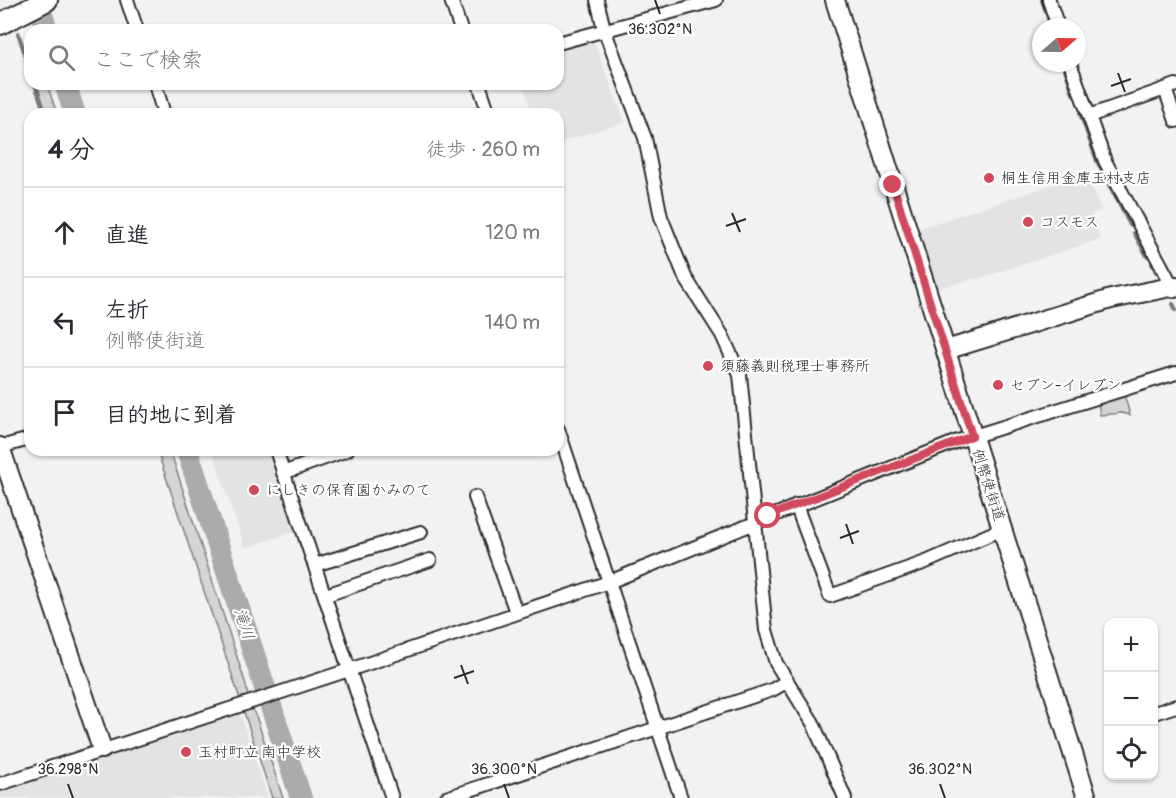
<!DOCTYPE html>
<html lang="ja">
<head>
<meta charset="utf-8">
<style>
  :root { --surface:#fff; --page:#f7f7f7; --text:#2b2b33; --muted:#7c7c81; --line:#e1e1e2 }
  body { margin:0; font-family:Pangolin,"Klee One",sans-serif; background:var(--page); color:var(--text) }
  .controls { position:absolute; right:18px; bottom:18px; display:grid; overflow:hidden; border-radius:12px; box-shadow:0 2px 4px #0004 }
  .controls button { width:54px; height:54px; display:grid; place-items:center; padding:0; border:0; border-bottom:2px solid var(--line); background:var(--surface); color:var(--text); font:30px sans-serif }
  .compass { position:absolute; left:1032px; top:18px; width:54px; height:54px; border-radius:50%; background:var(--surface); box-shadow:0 2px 4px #0004; rotate:70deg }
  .stop { position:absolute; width:18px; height:18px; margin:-14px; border:4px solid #d1495b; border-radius:50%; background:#fff }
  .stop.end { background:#d1495b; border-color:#fff; box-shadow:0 2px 6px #0008 }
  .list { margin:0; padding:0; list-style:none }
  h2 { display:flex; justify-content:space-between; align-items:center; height:78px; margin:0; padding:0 24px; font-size:26px }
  h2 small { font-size:20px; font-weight:400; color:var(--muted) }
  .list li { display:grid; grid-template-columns:39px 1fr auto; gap:18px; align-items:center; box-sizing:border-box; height:90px; padding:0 24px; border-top:2px solid var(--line) }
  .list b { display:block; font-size:22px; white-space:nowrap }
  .list p { margin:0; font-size:20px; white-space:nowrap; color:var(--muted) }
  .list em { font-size:20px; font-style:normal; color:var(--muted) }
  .icon { flex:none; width:33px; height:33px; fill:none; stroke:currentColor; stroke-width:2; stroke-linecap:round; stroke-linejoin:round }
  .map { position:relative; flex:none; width:1176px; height:798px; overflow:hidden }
  .search { position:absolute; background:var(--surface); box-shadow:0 2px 4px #0004; left:24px; top:24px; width:540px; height:66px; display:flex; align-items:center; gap:15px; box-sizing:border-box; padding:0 21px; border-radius:18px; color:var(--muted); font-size:22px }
  .panel { position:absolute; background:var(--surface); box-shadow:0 2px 4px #0004; left:24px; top:108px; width:540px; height:348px; border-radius:18px }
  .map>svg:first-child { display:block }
</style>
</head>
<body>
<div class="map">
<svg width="1176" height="798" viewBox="0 0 1176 798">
  <rect width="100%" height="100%" fill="#f2f2f2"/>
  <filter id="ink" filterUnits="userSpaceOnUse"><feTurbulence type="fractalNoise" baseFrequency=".0167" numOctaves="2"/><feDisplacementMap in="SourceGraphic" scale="12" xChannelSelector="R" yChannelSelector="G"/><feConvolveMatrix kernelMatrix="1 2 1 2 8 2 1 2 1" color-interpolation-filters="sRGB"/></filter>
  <g filter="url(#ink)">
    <path fill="#e3e3e3" d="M592,37L625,122L558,143V114H532L523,84H558V48Z
      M1076,177L1079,187L1091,183L1101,210L1092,214L1101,239L977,279L975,278L937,289L917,229Z
      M212,450H270L297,531L245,548Z
      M239,712L268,798H0V792Z"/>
    <path fill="#d5d5d5" stroke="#808080" stroke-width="1.5" d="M37,84H47L57,114H47Z
      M1124,394L1130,415L1122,413L1100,415L1098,402Z
      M157,450H170L246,685L248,697L240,699Z
      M252,707L257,719L283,798H272L243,709Z"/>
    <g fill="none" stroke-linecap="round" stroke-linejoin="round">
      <path stroke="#787878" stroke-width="4" d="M1042,0L1051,27
        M18,33L30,69
        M1063,63L1073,94
        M35,84L45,114
        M1080,113L1097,161L1130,225
        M1134,233L1147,256
        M1152,264L1156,272
        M1173,304L1176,310"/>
      <path stroke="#ababab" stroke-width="22" d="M37,0L47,30
        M65,84L75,114
        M187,450L301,798"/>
      <defs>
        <path id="street" d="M127,0L137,30
          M451,0L461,30
          M597,0L604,29L645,138L661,217L685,277L722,335L740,375L766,630L776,663L813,723L845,798
          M1049,0L1058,27
          M558,43L716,0
          M1070,63L1105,161L1175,291
          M155,84L164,114
          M479,84L489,114
          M1165,89L1176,121
          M1089,116L1176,85
          M558,429L681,798
          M0,447L30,439
          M276,450L392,798
          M283,473L347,450
          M475,497L516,612
          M796,505L830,596L926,562L995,532H1003
          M315,565L421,532
          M326,595L430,560
          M1154,713L1176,706
          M0,784L349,670L609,582L955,442L1176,373
          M446,798L772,690L786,682"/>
        <path id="secondary" d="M835,0L1087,798
          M946,350L1111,299L1176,286
          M0,447L102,749"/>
        <path id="primary" d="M0,24L47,0"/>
      </defs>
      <use href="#street" stroke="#2b2b2b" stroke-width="16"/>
      <use href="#secondary" stroke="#2b2b2b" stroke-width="22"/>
      <use href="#primary" stroke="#2b2b2b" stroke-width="24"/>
      <use href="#street" stroke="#fff" stroke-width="12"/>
      <use href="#secondary" stroke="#fff" stroke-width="18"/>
      <use href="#primary" stroke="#fff" stroke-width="20"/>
    </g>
  </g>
  <g fill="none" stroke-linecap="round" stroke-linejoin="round" filter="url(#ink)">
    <path stroke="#d1495b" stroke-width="8" d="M768,516L972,436L893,185"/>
  </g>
  <path fill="none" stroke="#2b2b2b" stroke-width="2" d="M655,0L660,14M1118,73L1125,92M1111,86L1131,79M732,213L740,232M726,226L746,219M846,524L853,544M840,538L859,531M461,665L468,684M454,678L474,671M68,784L73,798M504,784L509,798M940,784L945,798"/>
  <g fill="#d1495b" stroke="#fff" stroke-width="2">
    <circle cx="989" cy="178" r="6"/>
    <circle cx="1028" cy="222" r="6"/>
    <circle cx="708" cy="366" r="6"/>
    <circle cx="998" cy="385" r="6"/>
    <circle cx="254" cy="490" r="6"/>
    <circle cx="186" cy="752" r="6"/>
  </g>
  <g text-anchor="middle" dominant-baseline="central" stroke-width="4.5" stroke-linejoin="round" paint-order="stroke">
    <g font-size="15" fill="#2b2b2b" stroke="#fff" text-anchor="start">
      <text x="1001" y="178">桐生信用金庫玉村支店</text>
      <text x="1040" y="222">コスモス</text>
      <text x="720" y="366">須藤義則税理士事務所</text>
      <text x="1010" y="385">セブン-イレブン</text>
      <text x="266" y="490">にしきの保育園かみのて</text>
      <text x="198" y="752">玉村町立 南中学校</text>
    </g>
    <g font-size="15" fill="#2b2b2b" stroke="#fff">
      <text transform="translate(988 485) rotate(72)">例幣使街道</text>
    </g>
    <g font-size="16" font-style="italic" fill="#585858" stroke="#fff">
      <text transform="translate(244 624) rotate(72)">滝川</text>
    </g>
  </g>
  <g font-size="15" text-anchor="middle" fill="#2b2b2b" stroke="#fff" stroke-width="4.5" stroke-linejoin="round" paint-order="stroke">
    <text x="660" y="34">36.302°N</text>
    <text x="68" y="774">36.298°N</text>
    <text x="504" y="774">36.300°N</text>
    <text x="940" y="774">36.302°N</text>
  </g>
</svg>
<div class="controls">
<button>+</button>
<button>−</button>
<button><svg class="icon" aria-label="locate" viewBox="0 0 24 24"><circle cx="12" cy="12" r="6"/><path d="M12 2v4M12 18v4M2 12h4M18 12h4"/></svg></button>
</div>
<svg class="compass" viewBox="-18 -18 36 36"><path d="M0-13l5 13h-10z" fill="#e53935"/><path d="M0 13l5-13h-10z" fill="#7c7c81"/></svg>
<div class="stop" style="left:768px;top:516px"></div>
<div class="stop end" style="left:893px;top:185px"></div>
<div class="search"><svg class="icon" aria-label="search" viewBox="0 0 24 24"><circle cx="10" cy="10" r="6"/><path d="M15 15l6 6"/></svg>ここで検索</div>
<section class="panel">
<h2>4 分<small>徒歩 · 260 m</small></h2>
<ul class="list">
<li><svg class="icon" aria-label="ahead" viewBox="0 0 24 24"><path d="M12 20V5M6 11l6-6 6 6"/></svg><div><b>直進</b></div><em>120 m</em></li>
<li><svg class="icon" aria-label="left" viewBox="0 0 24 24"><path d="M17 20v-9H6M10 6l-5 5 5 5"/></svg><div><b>左折</b><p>例幣使街道</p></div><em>140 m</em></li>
<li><svg class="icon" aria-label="arrive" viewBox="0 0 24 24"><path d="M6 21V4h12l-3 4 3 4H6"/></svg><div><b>目的地に到着</b></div></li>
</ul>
</section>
</div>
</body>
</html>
